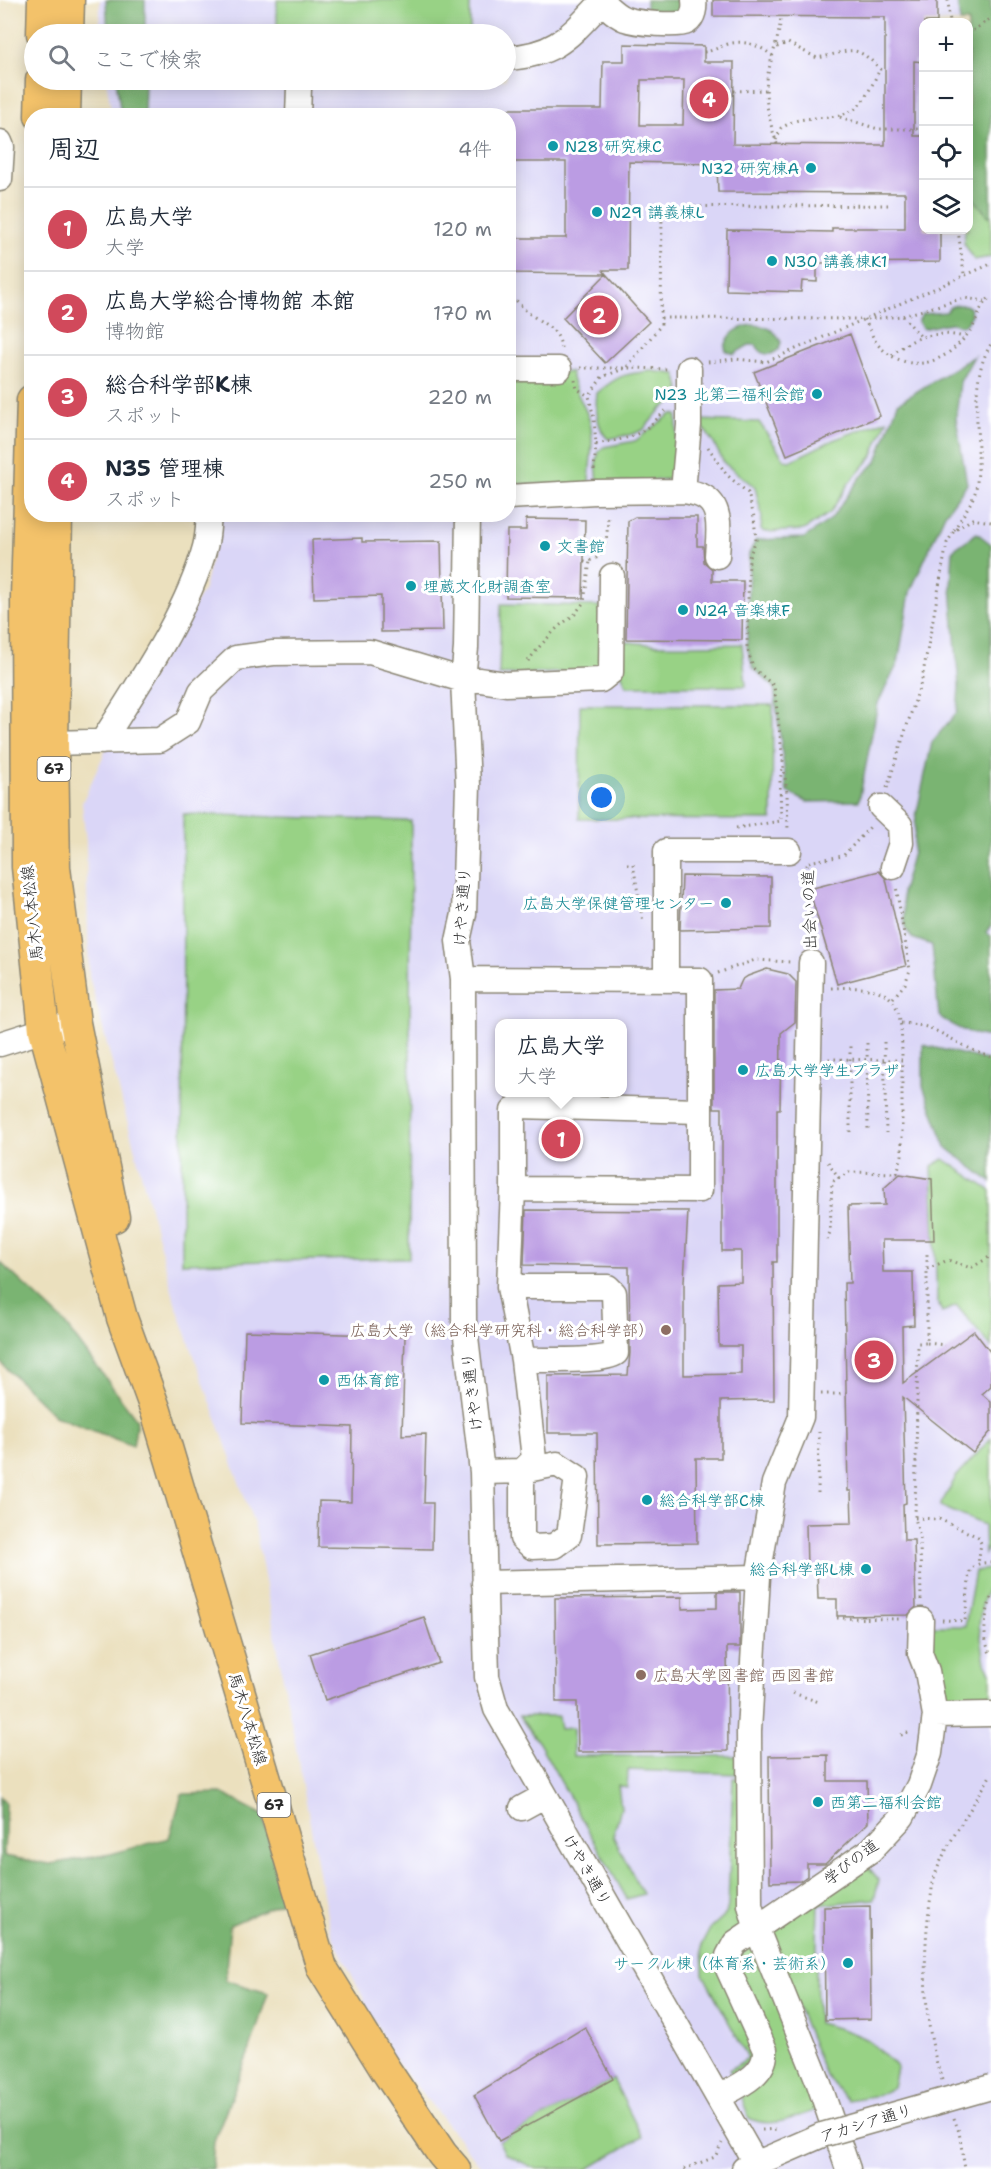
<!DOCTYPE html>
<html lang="ja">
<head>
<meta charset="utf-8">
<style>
  :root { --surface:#fff; --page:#f2f2f3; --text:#1f2937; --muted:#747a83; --line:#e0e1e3; --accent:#d1495b }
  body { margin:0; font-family:"Shantell Sans","Klee One",sans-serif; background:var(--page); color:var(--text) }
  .controls { position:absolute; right:18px; top:18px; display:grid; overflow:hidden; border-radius:12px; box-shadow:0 3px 15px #0003 }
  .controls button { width:54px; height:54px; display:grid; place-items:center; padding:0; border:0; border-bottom:2px solid var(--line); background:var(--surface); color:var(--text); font:30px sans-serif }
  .you { position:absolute; left:602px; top:798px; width:21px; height:21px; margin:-15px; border:4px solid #fff; border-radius:50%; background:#1a73e8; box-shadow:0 0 0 9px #1a73e833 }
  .badge { display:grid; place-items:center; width:39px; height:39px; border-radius:50%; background:var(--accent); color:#fff; font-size:20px; font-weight:700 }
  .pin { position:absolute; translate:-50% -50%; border:3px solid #fff; box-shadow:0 2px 6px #0006 }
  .popup { position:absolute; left:495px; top:1019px; width:132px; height:78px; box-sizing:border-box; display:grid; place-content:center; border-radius:12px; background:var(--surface); filter:drop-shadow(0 2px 4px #0005); font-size:20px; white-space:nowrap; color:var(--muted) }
  .popup b { font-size:22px; color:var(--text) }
  .popup::after { content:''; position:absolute; left:50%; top:100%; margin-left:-12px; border:12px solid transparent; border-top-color:var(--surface) }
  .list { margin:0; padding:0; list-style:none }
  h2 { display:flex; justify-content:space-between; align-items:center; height:78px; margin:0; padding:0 24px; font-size:26px }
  h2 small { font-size:20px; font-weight:400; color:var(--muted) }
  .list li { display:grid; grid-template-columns:39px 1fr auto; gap:18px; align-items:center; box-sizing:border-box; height:84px; padding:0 24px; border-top:2px solid var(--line) }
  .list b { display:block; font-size:22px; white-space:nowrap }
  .list p { margin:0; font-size:20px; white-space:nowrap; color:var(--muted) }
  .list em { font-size:20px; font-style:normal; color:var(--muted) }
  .icon { flex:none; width:33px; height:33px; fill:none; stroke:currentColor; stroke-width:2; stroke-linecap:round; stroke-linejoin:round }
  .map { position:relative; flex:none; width:991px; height:2169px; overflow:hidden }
  .search { position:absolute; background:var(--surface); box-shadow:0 3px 15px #0003; left:24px; top:24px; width:492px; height:66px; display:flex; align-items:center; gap:15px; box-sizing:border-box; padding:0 21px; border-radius:33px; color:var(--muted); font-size:22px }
  .panel { position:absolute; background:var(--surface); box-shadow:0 3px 15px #0003; left:24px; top:108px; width:492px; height:414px; border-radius:24px }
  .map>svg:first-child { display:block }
</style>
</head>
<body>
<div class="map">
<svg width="991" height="2169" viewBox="0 0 991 2169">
  <rect width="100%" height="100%" fill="#fff"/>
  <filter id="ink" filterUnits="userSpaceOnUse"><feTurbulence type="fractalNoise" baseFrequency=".0167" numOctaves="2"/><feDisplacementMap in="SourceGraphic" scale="12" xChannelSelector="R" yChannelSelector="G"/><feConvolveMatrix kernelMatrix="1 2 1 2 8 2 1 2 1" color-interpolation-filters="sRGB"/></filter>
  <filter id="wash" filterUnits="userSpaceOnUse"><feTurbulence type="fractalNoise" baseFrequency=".008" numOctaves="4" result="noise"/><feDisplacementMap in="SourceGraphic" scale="24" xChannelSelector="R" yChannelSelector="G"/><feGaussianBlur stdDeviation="1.35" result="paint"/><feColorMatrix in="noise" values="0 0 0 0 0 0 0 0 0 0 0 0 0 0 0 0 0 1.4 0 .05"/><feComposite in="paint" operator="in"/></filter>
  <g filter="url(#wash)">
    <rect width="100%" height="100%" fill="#ebe0be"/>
    <path fill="#dad6f7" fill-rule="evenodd" d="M100,0H991V2169H483L392,2056L330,1931L255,1527L175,1302L89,976L86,841L82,803L119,721L145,687L204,589L221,515L508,514V116L112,115L106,80H506V34H100ZM924,22H968V230H924ZM500,1024H622V1092H500Z"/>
    <path fill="#98d285" stroke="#627e58" stroke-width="1.5" d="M277,0H470V34H277Z
      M969,193L988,216L991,215V257L974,260L964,243L965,230H968Z
      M651,371L676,374L680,388L679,397L661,409L643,430L633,434L608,439C597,429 595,407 597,393C619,375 623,374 651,371Z
      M509,372H571C573,391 585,404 590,422C595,441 589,464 589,485L509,484Z
      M671,414L677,415L676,473L674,479L598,484L596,463L599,451L604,447L635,441Z
      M698,420L759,422L785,460L790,461L833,440L887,420L872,457L849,483L830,513L804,530L765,532L761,530L762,517L755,487L724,463L713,442Z
      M501,604L600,606L605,670L499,675Z
      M617,640C658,648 701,645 742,644L746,686H627L615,660Z
      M580,705H773L772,820L579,819Z
      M183,814L411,821L409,1258L182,1263Z
      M944,1159L991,1191V1347L957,1306L942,1312L937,1300L932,1166Z
      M991,1438V1543L985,1554L984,1525L940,1506L956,1477Z
      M990,1569L991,1579L982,1604L979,1625L985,1663L991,1674V1697L958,1699L946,1697L930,1651V1626H965L975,1571Z
      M519,1716H558L560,1729L573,1728V1756H737V1774L628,1770L627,1788L618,1785L621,1808L613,1836L643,1894L627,1899L539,1743Z
      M733,1778H745L748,1926L727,1943L758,2056L732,2074L729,2070L748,2058L703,1974L702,1944L710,1929L726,1914L728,1906Z
      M865,1863L879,1880L874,1899L818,1905L816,1976L818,2023C858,2033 869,2036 897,2068L893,2087L879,2095L847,2100L825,2075L770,1937L776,1924Z
      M756,1945L819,2109C797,2116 771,2130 749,2118L740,2093L762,2076L737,1958L745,1950Z
      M613,2079L642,2137L588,2169H536L505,2154L499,2141Z"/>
    <path fill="#7ab472" stroke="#52704e" stroke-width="1.5" d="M106,0H145V34H108Z
      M646,0H685L684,10C672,15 658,13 646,9Z
      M957,0H991V215L988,216L969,193L968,22H960Z
      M116,80H145L144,115H121Z
      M956,305C958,305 964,305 966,305C973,309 972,321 964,325C959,327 957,323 951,323C942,324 932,327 923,329L918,322L922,314L946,312L950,307Z
      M751,325C765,325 775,329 781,342L779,349C771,357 762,356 756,345H749L734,354L726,351L725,347C729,332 738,328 751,325Z
      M974,356L960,382L956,418L967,484L945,514L910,592L898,663L878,703L859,801L807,802L787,792L774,687L753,668L747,647L749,554L756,540L804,538L831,519L860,478L877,461L898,403Z
      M977,533L991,544V926L986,932L991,936V1037C972,1035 954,1028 939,1016L932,945L912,938L905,928L902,892L913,852L916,816L932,742L957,712L959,687L951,587L953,550Z
      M923,1045L991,1061V1182L946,1147L923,1086Z
      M0,1262L62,1320L137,1420L133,1446L55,1416L0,1362Z
      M221,1793L263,1815L284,1901L230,1925L225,1980L268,1993L250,2049L214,2141L212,2169H0V1796L6,1803L4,1856L50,1864L111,1854L169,1838L182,1794Z"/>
    <g id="blocks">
      <path fill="#bb9ce3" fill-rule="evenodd" d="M713,0H937V22H924V62L914,61V136H924V230H940V262L817,263V282L802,281L801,292L726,290L727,230L832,232V228H905V193L718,192L717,164L629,162L628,270H603L606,274L508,273V238H566V162H508V109H602L603,61H624V44L704,46V62H734L733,144L885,145V17L713,16ZM641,80H684L683,125H640Z
        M606,274L649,322L605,363L563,318Z
        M850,334L880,416L787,455L754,372Z
        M635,517H697V546H703L704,562L712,569V581H743L742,640L626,639L628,521Z
        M526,519L585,520L583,598L506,597L507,530H526Z
        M362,538V542L441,541L443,631L381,632V596L314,598L312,540Z
        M879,871L886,879L906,966L837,984L809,889Z
        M682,876L771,877V928L680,930Z
        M767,969L788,974L796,982L795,1022L781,1033L780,1109H777V1262H773L774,1400L721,1401V1458H696L697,1543L598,1544L597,1433H548V1376L628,1375L630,1353L629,1267L524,1265L526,1210L688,1211L684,1281V1375L741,1374V1346H719L718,1283L741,1282V1251H722V1108H714V990L738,989L742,980L748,976Z
        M900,1174L932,1179L934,1240H882L883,1272H913L914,1325L902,1326L903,1383L974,1331L991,1353V1386L982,1394L991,1402V1431L973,1453L903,1397L906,1503L903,1504L904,1540H914L916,1607L908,1615L837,1616V1599H818L817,1569H807L806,1524L852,1523L851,1491H848L844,1283H850L848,1206L885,1205L884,1188Z
        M245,1331L405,1336L402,1435L426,1434L424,1503H433L432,1549L318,1547L319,1501L351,1502L352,1427L242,1423Z
        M717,1592H740V1647H727L728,1751L578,1752L577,1702H556L555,1598L682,1597V1609L717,1608Z
        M424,1617L439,1663L325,1700L310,1654Z
        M828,1755V1781H867L868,1823L825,1864H807V1876L800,1881L770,1882L769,1756Z
        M870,1906L871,2019L825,2020L824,1907Z
        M585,2027L613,2079L499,2141L474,2095Z"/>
    </g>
  </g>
  <g filter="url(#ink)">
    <use href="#blocks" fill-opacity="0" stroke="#8b8674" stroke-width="1.5"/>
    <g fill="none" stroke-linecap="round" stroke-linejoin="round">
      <defs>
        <path id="minor" d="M602,2C609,8 616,16 625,19C636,23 678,27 687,22C694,17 695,7 694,0
          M506,58C558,55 570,35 604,0
          M298,116L299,87L302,80
          M0,142L2,147L0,179
          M508,369H559
          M683,491C689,492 696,493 702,496C724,506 718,536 717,556
          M508,497L595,492L683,491L689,425V369
          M468,514L466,648L463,680L468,785L464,914L458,941L463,979L464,1320L482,1472L487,1677L496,1709L756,2164
          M102,742C139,683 187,614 205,547C208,536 208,525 209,514
          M53,743L160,740L188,722L201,691L236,658L273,653L370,652L463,680H480L506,684L601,680L611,672L612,576
          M881,807L900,825L901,843L893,867
          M811,963L801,1417L774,1483L758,1577L749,1731L750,1905L756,1927L818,2081L848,2169
          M463,979L700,980V1190L513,1189V1111L518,1106L699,1111
          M666,980V851H789
          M0,1044L44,1030L75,1023
          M509,1287L513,1189
          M482,1472L522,1471L557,1464L577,1477L569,1535L554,1546L532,1547L522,1538V1471L534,1459L523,1360C543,1359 602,1363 616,1353L614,1293L608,1287H509L523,1360
          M484,1583L758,1577
          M921,1620L920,1653L927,1671L935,1715
          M522,1808L544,1796
          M718,2097C737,2087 767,2075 765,2050L728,1969V1956L735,1943L871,1850L902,1817L919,1785L930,1753L935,1715L991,1714
          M744,2169L822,2135"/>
        <path id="major" d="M42,34L43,0
          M68,34L69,0
          M40,116L41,80
          M65,116L66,80
          M32,400L26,597L27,867L44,1030L122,1318L156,1411L322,1968L385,2069L442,2154L455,2169
          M57,514L53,743L55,868L75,1023L114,1217"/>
      </defs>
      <use href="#minor" stroke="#8b8674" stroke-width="27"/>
      <use href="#major" stroke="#8b8674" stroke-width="33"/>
      <path stroke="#8b8674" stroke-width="3" stroke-dasharray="1.5 4.5" stroke-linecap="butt" d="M948,0L950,22
        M968,34L991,18
        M777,47L788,43L817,58C851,52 853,41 880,69H885
        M704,52C713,51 719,47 728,44C744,39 761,46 774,57
        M734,91L767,90
        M840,117L878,129H924
        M776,140L781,128C787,125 792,121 799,120C822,115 849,122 864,99C870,90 875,79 880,69
        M777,144C770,123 764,103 767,80C770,58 779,41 781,16
        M958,230L964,274
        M508,292C517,300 523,310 533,316C546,326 559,329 561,348
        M903,316L921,337
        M661,318L860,319
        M864,319C869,327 873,340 880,347C913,378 950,361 972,328C979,317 980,304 991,297
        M867,319L902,316L964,298L985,301
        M892,355C912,336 937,330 964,337
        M708,362L735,359L766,362L991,264
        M580,368H626L661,325L662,207L891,205
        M575,380L577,389L589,396
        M596,444C634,437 639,438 667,409
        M708,447L727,475L748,493L754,517L756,540L749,557L747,647L753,668L774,686L787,793L788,831
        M594,470L596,444L594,419L589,396L602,377L626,368L670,369
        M954,530C961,518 973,502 976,489C984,441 965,386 991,344
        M584,561C609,562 607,531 608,514
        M528,661L540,646L558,627L575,614L584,602L590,561
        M887,788L922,679L947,543L954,531L972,519L991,522
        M736,828L781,821L780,781L782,769
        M627,864H633L643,922
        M810,944L807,862L843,856L870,827
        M718,973L755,960L790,962
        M831,988C897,985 902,997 902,1060
        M893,998L905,984L910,970L896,886
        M901,1023C912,1024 924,1025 934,1030C954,1039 970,1051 991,1057
        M884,1042L886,1133
        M867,1043L868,1133
        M850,1132V1044
        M828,1162L839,1178
        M827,1240L830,1232L832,1182L849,1172L897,1173L902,1155V1060L828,1059
        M927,1269L948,1260L971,1268L991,1256
        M927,1343L945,1345
        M821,1394H846
        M818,1493L819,1432
        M915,1518L939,1519L978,1537L981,1543L978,1564
        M991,1598C985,1618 981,1636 991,1655
        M921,1600L920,1538L915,1518L918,1343H927V1252
        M837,1618L899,1619
        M942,1620L965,1621L970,1570C975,1564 983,1562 991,1563
        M793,1693L819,1702
        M901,1735L911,1732
        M942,2080C923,2025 922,1960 930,1902C932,1893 932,1883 935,1875C948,1839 973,1808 991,1774
        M954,2118L959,2132L965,2169
        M762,2130L779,2129
        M684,2169L715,2157L722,2143"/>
      <use href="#minor" stroke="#fff" stroke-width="24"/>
      <use href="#major" stroke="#f3c26a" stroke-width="30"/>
      <defs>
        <path id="minor-bridge" d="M822,2135L991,2087"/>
      </defs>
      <use href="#minor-bridge" stroke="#8b8674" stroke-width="27" stroke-linecap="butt"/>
      <use href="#minor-bridge" stroke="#fff" stroke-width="24"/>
    </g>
  </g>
  <g fill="#0f9aa8" stroke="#fff" stroke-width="2">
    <circle cx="553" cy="146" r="6"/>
    <circle cx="811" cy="168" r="6"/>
    <circle cx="597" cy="212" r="6"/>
    <circle cx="772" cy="261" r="6"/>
    <circle cx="817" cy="394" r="6"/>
    <circle cx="545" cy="546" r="6"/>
    <circle cx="411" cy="586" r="6"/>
    <circle cx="683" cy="610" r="6"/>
    <circle cx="726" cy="903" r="6"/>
    <circle cx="743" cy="1070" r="6"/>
    <circle cx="324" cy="1380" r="6"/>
    <circle cx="647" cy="1500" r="6"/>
    <circle cx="866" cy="1569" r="6"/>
    <circle cx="818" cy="1802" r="6"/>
    <circle cx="848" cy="1963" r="6"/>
  </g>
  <g fill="#8d6e63" stroke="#fff" stroke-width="2">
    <circle cx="666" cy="1330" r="6"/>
    <circle cx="641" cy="1675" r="6"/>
  </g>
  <g text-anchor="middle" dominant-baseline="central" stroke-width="6" stroke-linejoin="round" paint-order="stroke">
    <g fill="#fff" stroke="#6b6b6b" stroke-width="1.5">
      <rect x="37.5" y="757" width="33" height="24" rx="4.5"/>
      <rect x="257.5" y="1793" width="33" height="24" rx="4.5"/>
    </g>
    <g font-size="15" font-weight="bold" fill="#2b2b2b">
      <text x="54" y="769">67</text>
      <text x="274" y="1805">67</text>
    </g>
    <g font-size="16" fill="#0d838f" stroke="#fff" text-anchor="start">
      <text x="565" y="146">N28 研究棟C</text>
      <text x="799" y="168" text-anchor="end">N32 研究棟A</text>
      <text x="609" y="212">N29 講義棟L</text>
      <text x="784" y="261">N30 講義棟K1</text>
      <text x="805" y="394" text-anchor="end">N23 北第二福利会館</text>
      <text x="557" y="546">文書館</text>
      <text x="423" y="586">埋蔵文化財調査室</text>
      <text x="695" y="610">N24 音楽棟F</text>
      <text x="714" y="903" text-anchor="end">広島大学保健管理センター</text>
      <text x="755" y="1070">広島大学学生プラザ</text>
      <text x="336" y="1380">西体育館</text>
      <text x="659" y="1500">総合科学部C棟</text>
      <text x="854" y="1569" text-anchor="end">総合科学部L棟</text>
      <text x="830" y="1802">西第二福利会館</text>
      <text x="836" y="1963" text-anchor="end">サークル棟（体育系・芸術系）</text>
    </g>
    <g font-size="16" fill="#2b2b2b" stroke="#fff">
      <text transform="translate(462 907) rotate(-86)">けやき通り</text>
      <text transform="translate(809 910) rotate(-92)">出会いの道</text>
      <text transform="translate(32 913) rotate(-96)">馬木八本松線</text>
      <text transform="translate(472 1392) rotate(-97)">けやき通り</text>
      <text transform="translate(248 1719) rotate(73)">馬木八本松線</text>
      <text transform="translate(851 1862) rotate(-37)">学びの道</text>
      <text transform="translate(587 1870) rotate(60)">けやき通り</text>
      <text transform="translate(866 2123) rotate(-17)">アカシア通り</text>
    </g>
    <g font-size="16" fill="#785e54" stroke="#fff" text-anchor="end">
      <text x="654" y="1330">広島大学（総合科学研究科・総合科学部）</text>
      <text x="653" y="1675" text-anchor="start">広島大学図書館 西図書館</text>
    </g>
  </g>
</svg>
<div class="controls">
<button>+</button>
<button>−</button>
<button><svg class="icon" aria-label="locate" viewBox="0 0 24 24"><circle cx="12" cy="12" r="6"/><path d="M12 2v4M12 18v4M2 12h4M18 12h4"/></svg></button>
<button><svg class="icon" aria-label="layers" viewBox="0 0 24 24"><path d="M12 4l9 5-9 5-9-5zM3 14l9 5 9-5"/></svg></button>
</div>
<div class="you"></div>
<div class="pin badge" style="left:561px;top:1139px">1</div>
<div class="popup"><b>広島大学</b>大学</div>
<div class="pin badge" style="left:599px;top:315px">2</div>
<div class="pin badge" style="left:874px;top:1360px">3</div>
<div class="pin badge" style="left:709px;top:99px">4</div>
<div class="search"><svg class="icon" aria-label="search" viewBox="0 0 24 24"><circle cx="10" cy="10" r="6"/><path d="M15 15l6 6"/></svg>ここで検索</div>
<section class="panel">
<h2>周辺<small>4件</small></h2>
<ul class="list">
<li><span class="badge">1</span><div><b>広島大学</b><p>大学</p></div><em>120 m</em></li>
<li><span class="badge">2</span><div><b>広島大学総合博物館 本館</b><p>博物館</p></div><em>170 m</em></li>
<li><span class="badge">3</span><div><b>総合科学部K棟</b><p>スポット</p></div><em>220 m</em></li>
<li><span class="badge">4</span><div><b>N35 管理棟</b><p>スポット</p></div><em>250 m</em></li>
</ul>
</section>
</div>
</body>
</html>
